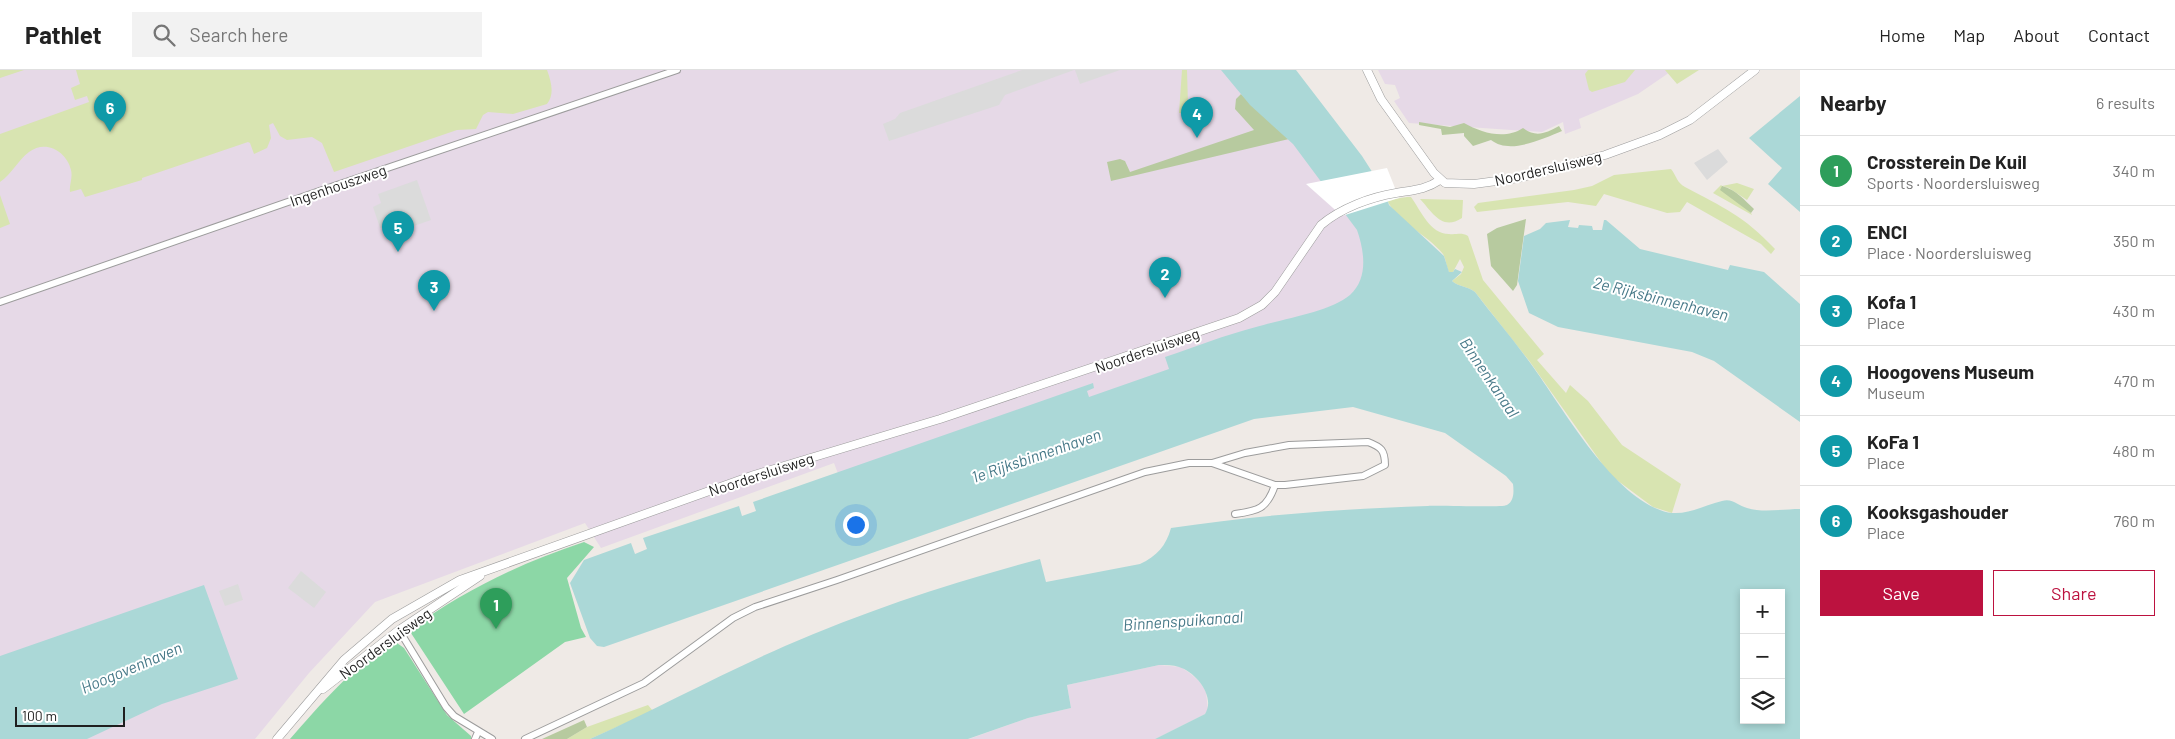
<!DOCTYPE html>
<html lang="en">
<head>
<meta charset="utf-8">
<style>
  :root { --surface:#fff; --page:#f2f2f2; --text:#222; --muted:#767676; --line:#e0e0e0; --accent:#bc123f }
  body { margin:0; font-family:Barlow,sans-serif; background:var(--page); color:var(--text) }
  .controls { position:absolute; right:15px; bottom:15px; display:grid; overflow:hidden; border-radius:0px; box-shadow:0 2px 8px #0003 }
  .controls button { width:45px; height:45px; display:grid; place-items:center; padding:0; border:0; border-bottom:1px solid var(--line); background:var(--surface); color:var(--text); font:25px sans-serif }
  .scale { position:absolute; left:15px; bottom:12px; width:110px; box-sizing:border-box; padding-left:5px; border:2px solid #1f1f1f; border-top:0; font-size:14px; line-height:18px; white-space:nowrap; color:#1f1f1f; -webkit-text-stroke:4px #fff; paint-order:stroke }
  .you { position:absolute; left:855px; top:454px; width:18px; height:18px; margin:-12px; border:4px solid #fff; border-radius:50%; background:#1a73e8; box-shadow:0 0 0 8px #1a73e833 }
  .badge { display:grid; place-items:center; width:32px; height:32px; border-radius:50%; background:var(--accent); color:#fff; font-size:16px; font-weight:700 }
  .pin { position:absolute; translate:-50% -41px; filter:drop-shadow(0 1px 2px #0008) }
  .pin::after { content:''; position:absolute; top:26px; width:18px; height:15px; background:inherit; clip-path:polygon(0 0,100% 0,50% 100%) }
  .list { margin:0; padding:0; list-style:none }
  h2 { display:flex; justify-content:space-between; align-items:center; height:65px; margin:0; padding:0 20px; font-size:21px }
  h2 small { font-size:16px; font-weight:400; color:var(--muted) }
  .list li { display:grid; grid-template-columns:32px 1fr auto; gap:15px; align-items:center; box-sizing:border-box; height:70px; padding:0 20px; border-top:1px solid var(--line) }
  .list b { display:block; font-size:19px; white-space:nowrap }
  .list p { margin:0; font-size:16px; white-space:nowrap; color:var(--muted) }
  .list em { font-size:16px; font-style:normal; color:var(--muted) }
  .actions { display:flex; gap:10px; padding:15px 20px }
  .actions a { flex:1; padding:11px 0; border:1px solid var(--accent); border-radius:0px; text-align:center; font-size:18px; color:var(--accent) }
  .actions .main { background:var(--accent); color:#fff }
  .icon { flex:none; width:28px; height:28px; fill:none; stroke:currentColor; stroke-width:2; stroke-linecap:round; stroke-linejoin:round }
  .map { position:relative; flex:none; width:1800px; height:669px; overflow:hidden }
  header { display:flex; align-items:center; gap:30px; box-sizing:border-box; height:70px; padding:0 25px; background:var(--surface); border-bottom:1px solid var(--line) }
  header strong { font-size:24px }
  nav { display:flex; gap:28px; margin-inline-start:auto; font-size:18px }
  .search { width:350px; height:45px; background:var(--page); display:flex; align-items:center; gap:12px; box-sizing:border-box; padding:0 18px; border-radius:0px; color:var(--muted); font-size:19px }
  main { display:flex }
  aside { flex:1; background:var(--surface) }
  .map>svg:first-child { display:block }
</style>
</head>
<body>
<header>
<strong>Pathlet</strong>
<div class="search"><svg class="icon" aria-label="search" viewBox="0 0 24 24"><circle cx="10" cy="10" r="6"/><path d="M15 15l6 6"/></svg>Search here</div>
<nav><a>Home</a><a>Map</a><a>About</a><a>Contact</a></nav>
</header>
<main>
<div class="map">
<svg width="1800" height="669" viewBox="0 0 1800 669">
  <rect width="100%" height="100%" fill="#efeae6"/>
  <path fill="#e6d9e7" d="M0,0H1253L1375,178L1365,225L1331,246L842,414L834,393L601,478L585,453L375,532L309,603L255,669H0Z
    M1378,0H1673L1638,24L1579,49L1581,58L1565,64L1563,52L1542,62L1409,53L1394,31L1400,28L1395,15L1385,14Z
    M1159,595L1181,597L1191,604L1200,612L1206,622L1208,640L1205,644L1155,669H969L1028,648L1071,638L1067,615Z"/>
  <path fill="#d8e4b1" d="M0,0H24L0,8Z
    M76,0H547C551,11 555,24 547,34L513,44L488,42L483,45L476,59L457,60L334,102L322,73L312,67L287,70L280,66L273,53L269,55L271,68L267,78L254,84L250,73L248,72L142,108V110L85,127L81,119L70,122C69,115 73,108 71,100C67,82 46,69 29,82C18,90 12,104 0,112V64L89,32L87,26L75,30L71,18L80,14Z
    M1182,0H1187L1188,35L1184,43H1179Z
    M1588,0H1635L1625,12L1592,22L1589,20L1585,4Z
    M1665,0H1699L1677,14Z
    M1671,99C1676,105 1677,113 1685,117C1724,138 1743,145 1775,179L1771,184L1761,174L1687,132L1680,142L1667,143L1604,124L1596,136L1568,132L1477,142L1474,137L1478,133L1574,120L1592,116L1614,105Z
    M1737,113L1754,119L1747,130L1729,118L1722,116Z
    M1721,115L1751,143L1752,145L1713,123Z
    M0,125L10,154L0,158Z
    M1407,127H1411C1421,141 1430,164 1449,164C1457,165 1461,162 1468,166L1483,210L1544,284L1537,290L1566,323L1570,315L1588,331L1622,375L1681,414L1672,443L1653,437L1610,405L1530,292L1475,222C1467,216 1459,217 1452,211L1461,204L1464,197L1460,189L1453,202H1449C1446,196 1446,189 1443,184C1427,164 1398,153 1387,130Z
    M1420,129L1463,130L1462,148C1442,161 1433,143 1420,129Z
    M648,635L653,641L590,669H567L587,657Z"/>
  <path fill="#b7ca9f" d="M1241,24L1289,69L1111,111L1107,92L1120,89L1125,91L1130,102L1254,60L1235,39L1236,29Z
    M1419,52L1450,57L1464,53C1482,63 1505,70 1523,58C1536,68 1546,63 1559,56L1562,61C1542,69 1510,85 1491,70L1473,76L1464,66V63L1442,65L1441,59L1419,55Z
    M1722,116C1737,120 1744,130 1754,139L1751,143L1720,120Z
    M1526,149L1517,215L1513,221L1491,196L1487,164L1497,158Z
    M584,650L587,657L567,669H542Z"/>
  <path fill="#8cd7a6" d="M584,472L594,477L567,508L581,558L586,567L565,572L464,644L409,560C465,520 518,494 584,472Z
    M397,573L404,578L447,645L471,666V669H290C315,641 362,584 397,573Z"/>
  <path fill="#dbdbdb" d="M1022,0H1074L1005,25L999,35L889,71L883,54L895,49L900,43Z
    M1075,0H1120L1080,14Z
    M1718,79L1728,92L1707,110L1694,93Z
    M417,110L431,150L408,158L405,150L380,158L373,137L381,133L378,124Z
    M301,501L326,522L314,538L288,518Z
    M238,514L243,530L225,536L219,521Z"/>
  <path fill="#abd8d7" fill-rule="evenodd" d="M1221,0H1296L1362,86L1385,122L1389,135L1444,186L1449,202H1453L1455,199L1462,202L1452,211C1459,217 1467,216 1475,222C1493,246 1513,269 1531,294C1563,338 1609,421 1660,440C1682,449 1701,436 1722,431C1733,428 1738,436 1747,438C1763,443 1783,439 1800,439V669H1155L1205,644C1216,627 1196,602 1179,597C1173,595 1166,595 1159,595L1067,615L1071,638L1028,648L968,669H590C656,639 719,605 785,576C868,540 953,512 1040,489L1046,512L1140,494C1157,486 1166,476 1171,458C1258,445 1339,439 1428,436C1440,435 1502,438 1507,435C1514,431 1514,422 1513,414L1506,406L1445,363L1353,337L1254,349L604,577L597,576L590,568L570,513L584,490L631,473L635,484L647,479L643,468L739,436L742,446L756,441L753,432L1093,313L1094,318L1087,321L1089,327L1169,299L1165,287C1195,277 1225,265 1256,257C1282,249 1330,242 1350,225C1369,208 1364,180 1357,160L1293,74L1250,35ZM1744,523H1781V650H1744Z
    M1800,26V142L1768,114L1782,98L1749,68Z
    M1570,150L1568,157L1578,158L1579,155L1592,156L1593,160H1602L1604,150H1606L1640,179L1728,200L1730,195L1764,202L1800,234V352L1714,291L1692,282L1558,257L1529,243L1518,211L1524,166L1540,159L1546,153Z
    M204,515L238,609L162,634L87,669H0V586Z"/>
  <path fill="#fff" d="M1387,98L1399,128L1342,146L1306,114Z"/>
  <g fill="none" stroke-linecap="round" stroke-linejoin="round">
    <defs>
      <path id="minor" d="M0,232L334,116L677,0
        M1235,444C1258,441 1267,439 1275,415
        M399,560L446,637L454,646L492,669
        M475,669L478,662
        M525,669L644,613L733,548L755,537L837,510L1145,402L1189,393H1212L1245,383L1289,375L1368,372C1381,377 1385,380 1385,395L1363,406L1285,415H1275L1212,393"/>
      <path id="tertiary" d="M1367,0L1381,29L1434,103L1445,113L1474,114L1519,108L1605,85L1660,65L1690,50L1755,0
        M323,619L399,560L480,506
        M277,669L344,590L392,549L460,510L754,405L940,349L1239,248L1262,235L1275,222L1321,155C1341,138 1371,127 1396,123C1413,120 1425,120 1440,110"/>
    </defs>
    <use href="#minor" stroke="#9c9c9c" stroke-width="8"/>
    <use href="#tertiary" stroke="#9c9c9c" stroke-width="9"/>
    <use href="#minor" stroke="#fff" stroke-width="6"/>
    <use href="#tertiary" stroke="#fff" stroke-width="8"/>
  </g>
  <g text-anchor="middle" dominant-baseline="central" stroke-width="4" stroke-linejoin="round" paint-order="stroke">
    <g font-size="15" fill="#1f1f1f" stroke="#fff">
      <text transform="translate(1548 98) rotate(-13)">Noordersluisweg</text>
      <text transform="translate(338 115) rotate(-19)">Ingenhouszweg</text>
      <text transform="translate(1147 280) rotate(-19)">Noordersluisweg</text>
      <text transform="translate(761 404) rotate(-18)">Noordersluisweg</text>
      <text transform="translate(385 573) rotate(-36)">Noordersluisweg</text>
    </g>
    <g font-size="16" font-style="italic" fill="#477988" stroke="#fff">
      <text transform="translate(1661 228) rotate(14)">2e Rijksbinnenhaven</text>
      <text transform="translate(1490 307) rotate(56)">Binnenkanaal</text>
      <text transform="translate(1036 385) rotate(-19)">1e Rijksbinnenhaven</text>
      <text transform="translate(1183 550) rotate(-4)">Binnenspuikanaal</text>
      <text transform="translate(131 597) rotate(-23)">Hoogovenhaven</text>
    </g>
  </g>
</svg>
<div class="controls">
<button>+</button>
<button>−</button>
<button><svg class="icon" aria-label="layers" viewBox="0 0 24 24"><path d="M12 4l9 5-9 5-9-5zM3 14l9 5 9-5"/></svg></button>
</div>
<div class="scale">100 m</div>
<div class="you"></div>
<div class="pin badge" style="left:496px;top:559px;background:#2e9e5b">1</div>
<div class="pin badge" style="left:1165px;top:228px;background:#0f9aa8">2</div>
<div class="pin badge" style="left:434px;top:241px;background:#0f9aa8">3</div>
<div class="pin badge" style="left:1197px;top:68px;background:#0f9aa8">4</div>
<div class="pin badge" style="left:398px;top:182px;background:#0f9aa8">5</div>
<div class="pin badge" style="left:110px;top:62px;background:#0f9aa8">6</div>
</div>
<aside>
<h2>Nearby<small>6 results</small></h2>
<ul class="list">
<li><span class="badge" style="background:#2e9e5b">1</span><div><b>Crossterein De Kuil</b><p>Sports · Noordersluisweg</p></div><em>340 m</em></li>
<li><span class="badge" style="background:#0f9aa8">2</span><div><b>ENCI</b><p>Place · Noordersluisweg</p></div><em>350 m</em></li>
<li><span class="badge" style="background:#0f9aa8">3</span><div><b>Kofa 1</b><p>Place</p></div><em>430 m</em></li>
<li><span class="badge" style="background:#0f9aa8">4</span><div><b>Hoogovens Museum</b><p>Museum</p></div><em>470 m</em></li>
<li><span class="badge" style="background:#0f9aa8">5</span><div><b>KoFa 1</b><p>Place</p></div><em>480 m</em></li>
<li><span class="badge" style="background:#0f9aa8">6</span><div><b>Kooksgashouder</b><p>Place</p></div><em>760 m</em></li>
</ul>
<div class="actions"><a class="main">Save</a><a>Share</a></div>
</aside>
</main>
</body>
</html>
